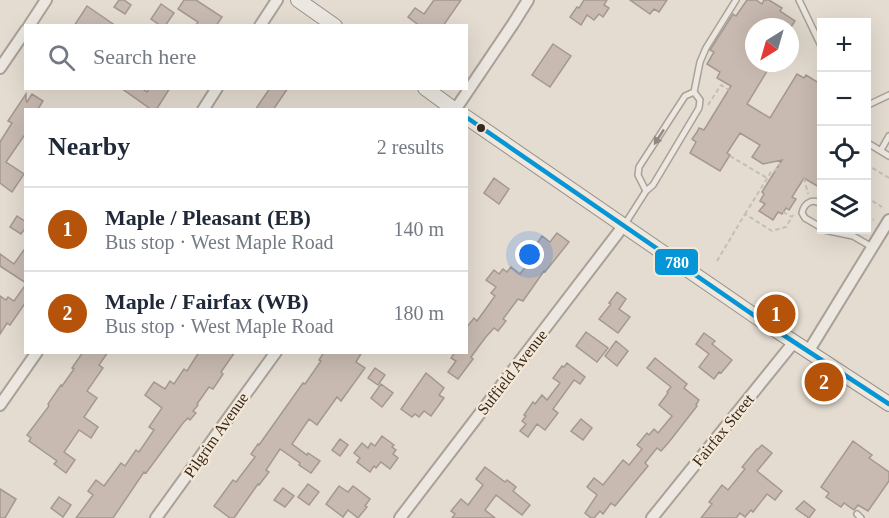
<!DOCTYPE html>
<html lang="en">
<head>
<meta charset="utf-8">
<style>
  :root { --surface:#fff; --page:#f6f6f7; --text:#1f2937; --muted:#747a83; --line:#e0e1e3; --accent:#b45309 }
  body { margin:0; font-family:"Times New Roman",serif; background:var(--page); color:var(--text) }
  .controls { position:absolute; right:18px; top:18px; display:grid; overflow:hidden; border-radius:0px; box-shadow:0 6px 24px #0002 }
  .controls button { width:54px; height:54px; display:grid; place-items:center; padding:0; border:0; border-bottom:2px solid var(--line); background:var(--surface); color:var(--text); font:30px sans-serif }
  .compass { position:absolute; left:745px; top:18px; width:54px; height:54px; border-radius:50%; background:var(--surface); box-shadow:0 6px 24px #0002; rotate:217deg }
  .you { position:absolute; left:530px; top:255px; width:21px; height:21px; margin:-15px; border:4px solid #fff; border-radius:50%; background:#1a73e8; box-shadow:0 0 0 9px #1a73e833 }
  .badge { display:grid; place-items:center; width:39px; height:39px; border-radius:50%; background:var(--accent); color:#fff; font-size:20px; font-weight:700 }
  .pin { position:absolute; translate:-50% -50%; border:3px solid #fff; box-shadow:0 2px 6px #0006 }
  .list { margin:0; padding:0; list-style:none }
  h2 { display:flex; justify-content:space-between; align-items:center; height:78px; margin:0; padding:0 24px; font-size:26px }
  h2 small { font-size:20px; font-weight:400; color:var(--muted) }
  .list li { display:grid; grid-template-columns:39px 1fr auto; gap:18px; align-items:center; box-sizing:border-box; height:84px; padding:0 24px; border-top:2px solid var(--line) }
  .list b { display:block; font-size:22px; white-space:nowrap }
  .list p { margin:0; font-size:20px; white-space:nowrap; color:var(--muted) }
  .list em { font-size:20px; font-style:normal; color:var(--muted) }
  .icon { flex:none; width:33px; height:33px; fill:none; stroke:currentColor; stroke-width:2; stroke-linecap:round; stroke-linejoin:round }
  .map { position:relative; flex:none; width:889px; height:518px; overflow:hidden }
  .search { position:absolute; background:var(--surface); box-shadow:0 6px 24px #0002; left:24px; top:24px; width:444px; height:66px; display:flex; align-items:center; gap:15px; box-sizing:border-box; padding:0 21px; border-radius:0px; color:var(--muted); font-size:22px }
  .panel { position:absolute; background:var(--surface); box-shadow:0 6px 24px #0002; left:24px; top:108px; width:444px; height:246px; border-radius:0px }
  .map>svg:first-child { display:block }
</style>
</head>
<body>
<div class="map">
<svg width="889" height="518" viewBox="0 0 889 518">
  <rect width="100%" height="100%" fill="#e4dcd0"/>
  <path fill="#c8bab1" stroke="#a4988f" stroke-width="1.5" d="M119,0H124L131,5L125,14L114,7Z
    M184,0H196L222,17L216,26H195L198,22L178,9Z
    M434,0H461L443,26H420L408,17L415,8L424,14Z
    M584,0H607L604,5L609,8L603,17L599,14L594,20L587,15L581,25L570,17L577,7L579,8Z
    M630,0H667L659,12L654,9L650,14Z
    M747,0H756L762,4L764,0H769L782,8L780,11L795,21L791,27H754V63H772L747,104L770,118L797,74L804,78L806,75L822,85V189L804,178L792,197L796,199L789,210L786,208L782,214L778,212L773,220L759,211L765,204L760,201L764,194L762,192L782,160L763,164L752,157L760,145L740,133L727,153L730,155L720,171L690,153L696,142L692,139L697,132L699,128L704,130L731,86L717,78L720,72L707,64L714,52L710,50L733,14L736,16Z
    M161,4L174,13L165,26H161L151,19Z
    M87,6L116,26H74Z
    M553,44L571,56L550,87L532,75Z
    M121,88H141L147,92L150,88H170L156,110H152Z
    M270,88H288L273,110H255Z
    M26,94V100L27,102L32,94L43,101L38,109L39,110H26V133L6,162L24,174L12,192L0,183V142L12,123L8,121Z
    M494,178L509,189L499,204L484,193Z
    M17,216L26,222V227L21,234L10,227Z
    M557,233L569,242L545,272L544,271L523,301L518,299L503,319L506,321L498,331L494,328L485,338L471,357L473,359L458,379L448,372L456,361L451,358L455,352H466V328L474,318L477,321L495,296L491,293L496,287L486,280L494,270L499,274L503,269L507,272L511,267L520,274L540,248L536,245L542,236L550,242Z
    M26,247V283L0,266V254L14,264Z
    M26,284V302L10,325L7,323L0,334V296L6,300L8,297L14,301Z
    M617,292L626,299L619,309L630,317L618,333L599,319L611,304L609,303Z
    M586,332L608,348L597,362L576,346Z
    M704,333L715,341L712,344L732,360L721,373L719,372L714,379L699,367L709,354L696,344Z
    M616,341L628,351L617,366L605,356Z
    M83,352H108L99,365L103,368L87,391L97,398L84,417L98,427L91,438L79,430L64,452L75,460L66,473L54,464L57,461L29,441L31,438L27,435L49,406L48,404L61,385L62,386L74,369L72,368Z
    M199,352H235L221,372L223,374L213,389L209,387L197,404L198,405L193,411L196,413L190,420L188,418L183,423L146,473L144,472L113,518H76L93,495L88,491L96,480L104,486L121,463L125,466L136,450L139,452L154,430L149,427L162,408L145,395L154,382L165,389L170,381L174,384L184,369L187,371Z
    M324,352H362L356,362L365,368L341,401L337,397L317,425L309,419L292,444L307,455L308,453L320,461L311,473L299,465L300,463L280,449L266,470L269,472L259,485L258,484L234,518H230L214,506L233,480L236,482L255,457L251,454L258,444L259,445L303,383L305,384L321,361L319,360Z
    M655,358L687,384L684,388L699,400L696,405L697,406L669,442L661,451L657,448L645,463L648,466L615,506L611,503L603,514L600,511L594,518H591L585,513L597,495L587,487L594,478L603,485L623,460L629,465L642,449L637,445L647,433L649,435L654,429L658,433L672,416L659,405L668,393L667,392L671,387L647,368Z
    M567,363L585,377L580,384L574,380L553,409L558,413L545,430L537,424L528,437L520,431L526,424L522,421L526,416L524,415L533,402L535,404L542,395L547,400L560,383L553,378L562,366L564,367Z
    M375,368L385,375L378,385L368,378Z
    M426,373L444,388L439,395L444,398L431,416L424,411L419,417L415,414L412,417L401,409Z
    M381,384L393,393L382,407L371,398Z
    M581,419L592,428L583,440L571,431Z
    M382,436L394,445L392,447L396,450L393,454L398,458L390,469L381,462L376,468L374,466L370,472L357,462L360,458L354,453L362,443L368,448L371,443L375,446Z
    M340,439L348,445L340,456L332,450Z
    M853,441L872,455L869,458L889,472V481L868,511L858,505L854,510L844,503L841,507L826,497L829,493L821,487Z
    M762,445L772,453L757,471L782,491L775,500L767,494L753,512L751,510L745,517L740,513L736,518H701L712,504L709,502L722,485L728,490L745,469L742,467L757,449H758Z
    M485,467L505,482L507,480L516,487L513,491L530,505L522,515L496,495L485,510L495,518H452L455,514L451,511L461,499L468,505L483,485L476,479Z
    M308,484L319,492L309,505L298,497Z
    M339,486L348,492L353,486L370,499L365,506L367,507L358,518L348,510L343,517L326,504Z
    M283,488L294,496L285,507L274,500Z
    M0,489L16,499L5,518H0Z
    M59,497L71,505L63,517L51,508Z
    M804,501L815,510L809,518L796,509Z"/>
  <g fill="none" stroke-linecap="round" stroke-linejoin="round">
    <defs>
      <path id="lane" d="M799,0L822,48
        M866,106L889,95
        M866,142L889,156
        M881,150L889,136
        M646,191L638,175L639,167L685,96L694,92
        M822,205C813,197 804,203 802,213L805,218L822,228
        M625,224L646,191L653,185L699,108L700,100L694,92L700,62L706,48L736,0
        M824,230L853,236L872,247
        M857,514L861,518"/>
      <path id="street" d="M29,26L46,0
        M260,26L277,0
        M0,68L26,30
        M203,110L217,88
        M455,110L513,24L528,0
        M808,352L889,220
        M0,405L37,352
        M156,518L276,352
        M400,518L624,225
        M652,518L794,342"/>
      <path id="secondary" d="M298,0L335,26
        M425,88L455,110
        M466,117L768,325L889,404"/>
    </defs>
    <use href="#lane" stroke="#aaa198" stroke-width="8"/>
    <use href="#street" stroke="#aaa198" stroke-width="14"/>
    <use href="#secondary" stroke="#999188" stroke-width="16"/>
    <path stroke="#c5beb8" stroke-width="2" stroke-dasharray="4.5 3" stroke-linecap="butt" d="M708,105L721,85L729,90
      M730,156L767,178
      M866,164L889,178
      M804,178L808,194
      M866,197L882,207
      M783,212L792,217
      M745,214L771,172L776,170L780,163
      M866,218L869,217L874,220
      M717,261L745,214L772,231L786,227L793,215"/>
    <use href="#lane" stroke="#ece8e1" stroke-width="5"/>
    <use href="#street" stroke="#ece8e1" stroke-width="10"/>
    <use href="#secondary" stroke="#ece8e1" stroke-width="14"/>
    <defs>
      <path id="bus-1" d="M466,117L768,325L889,404"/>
    </defs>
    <use href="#bus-1" stroke="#f4e8d7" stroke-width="9"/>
    <use href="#bus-1" stroke="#0696d7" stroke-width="4.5"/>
  </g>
  <defs><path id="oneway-solid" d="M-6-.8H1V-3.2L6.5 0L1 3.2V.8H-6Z" transform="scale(1.5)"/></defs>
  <use fill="#928881" href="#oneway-solid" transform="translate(659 137) rotate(123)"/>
  <circle fill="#382921" stroke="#f4e8d7" stroke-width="2" cx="481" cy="128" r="5"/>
  <g text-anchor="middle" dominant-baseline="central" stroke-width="4.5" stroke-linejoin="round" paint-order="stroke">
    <g font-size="16" fill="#382921" stroke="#f4e8d7">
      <text transform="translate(512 372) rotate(-52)">Suffield Avenue</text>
      <text transform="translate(723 430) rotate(-51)">Fairfax Street</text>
      <text transform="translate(216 435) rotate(-55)">Pilgrim Avenue</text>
    </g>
  </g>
  <rect stroke="#f4e8d7" stroke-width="2" x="654" y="248" width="45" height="28" rx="6" fill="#0696d7"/>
  <g font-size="16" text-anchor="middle" font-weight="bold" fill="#fff">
    <text x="677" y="268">780</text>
  </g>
</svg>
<div class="controls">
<button>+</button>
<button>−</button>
<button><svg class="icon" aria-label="locate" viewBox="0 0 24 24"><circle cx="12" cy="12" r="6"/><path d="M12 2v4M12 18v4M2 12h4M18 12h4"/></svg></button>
<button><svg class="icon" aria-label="layers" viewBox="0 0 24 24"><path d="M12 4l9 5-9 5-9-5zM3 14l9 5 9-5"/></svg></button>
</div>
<svg class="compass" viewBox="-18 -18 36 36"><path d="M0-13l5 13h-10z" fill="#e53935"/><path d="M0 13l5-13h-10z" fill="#747a83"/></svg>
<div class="you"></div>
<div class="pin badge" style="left:776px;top:314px">1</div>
<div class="pin badge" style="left:824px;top:382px">2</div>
<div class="search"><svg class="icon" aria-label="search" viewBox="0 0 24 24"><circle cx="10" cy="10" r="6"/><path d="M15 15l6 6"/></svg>Search here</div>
<section class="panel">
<h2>Nearby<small>2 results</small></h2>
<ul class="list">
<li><span class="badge">1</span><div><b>Maple / Pleasant (EB)</b><p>Bus stop · West Maple Road</p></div><em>140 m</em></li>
<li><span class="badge">2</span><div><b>Maple / Fairfax (WB)</b><p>Bus stop · West Maple Road</p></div><em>180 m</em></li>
</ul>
</section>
</div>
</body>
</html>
